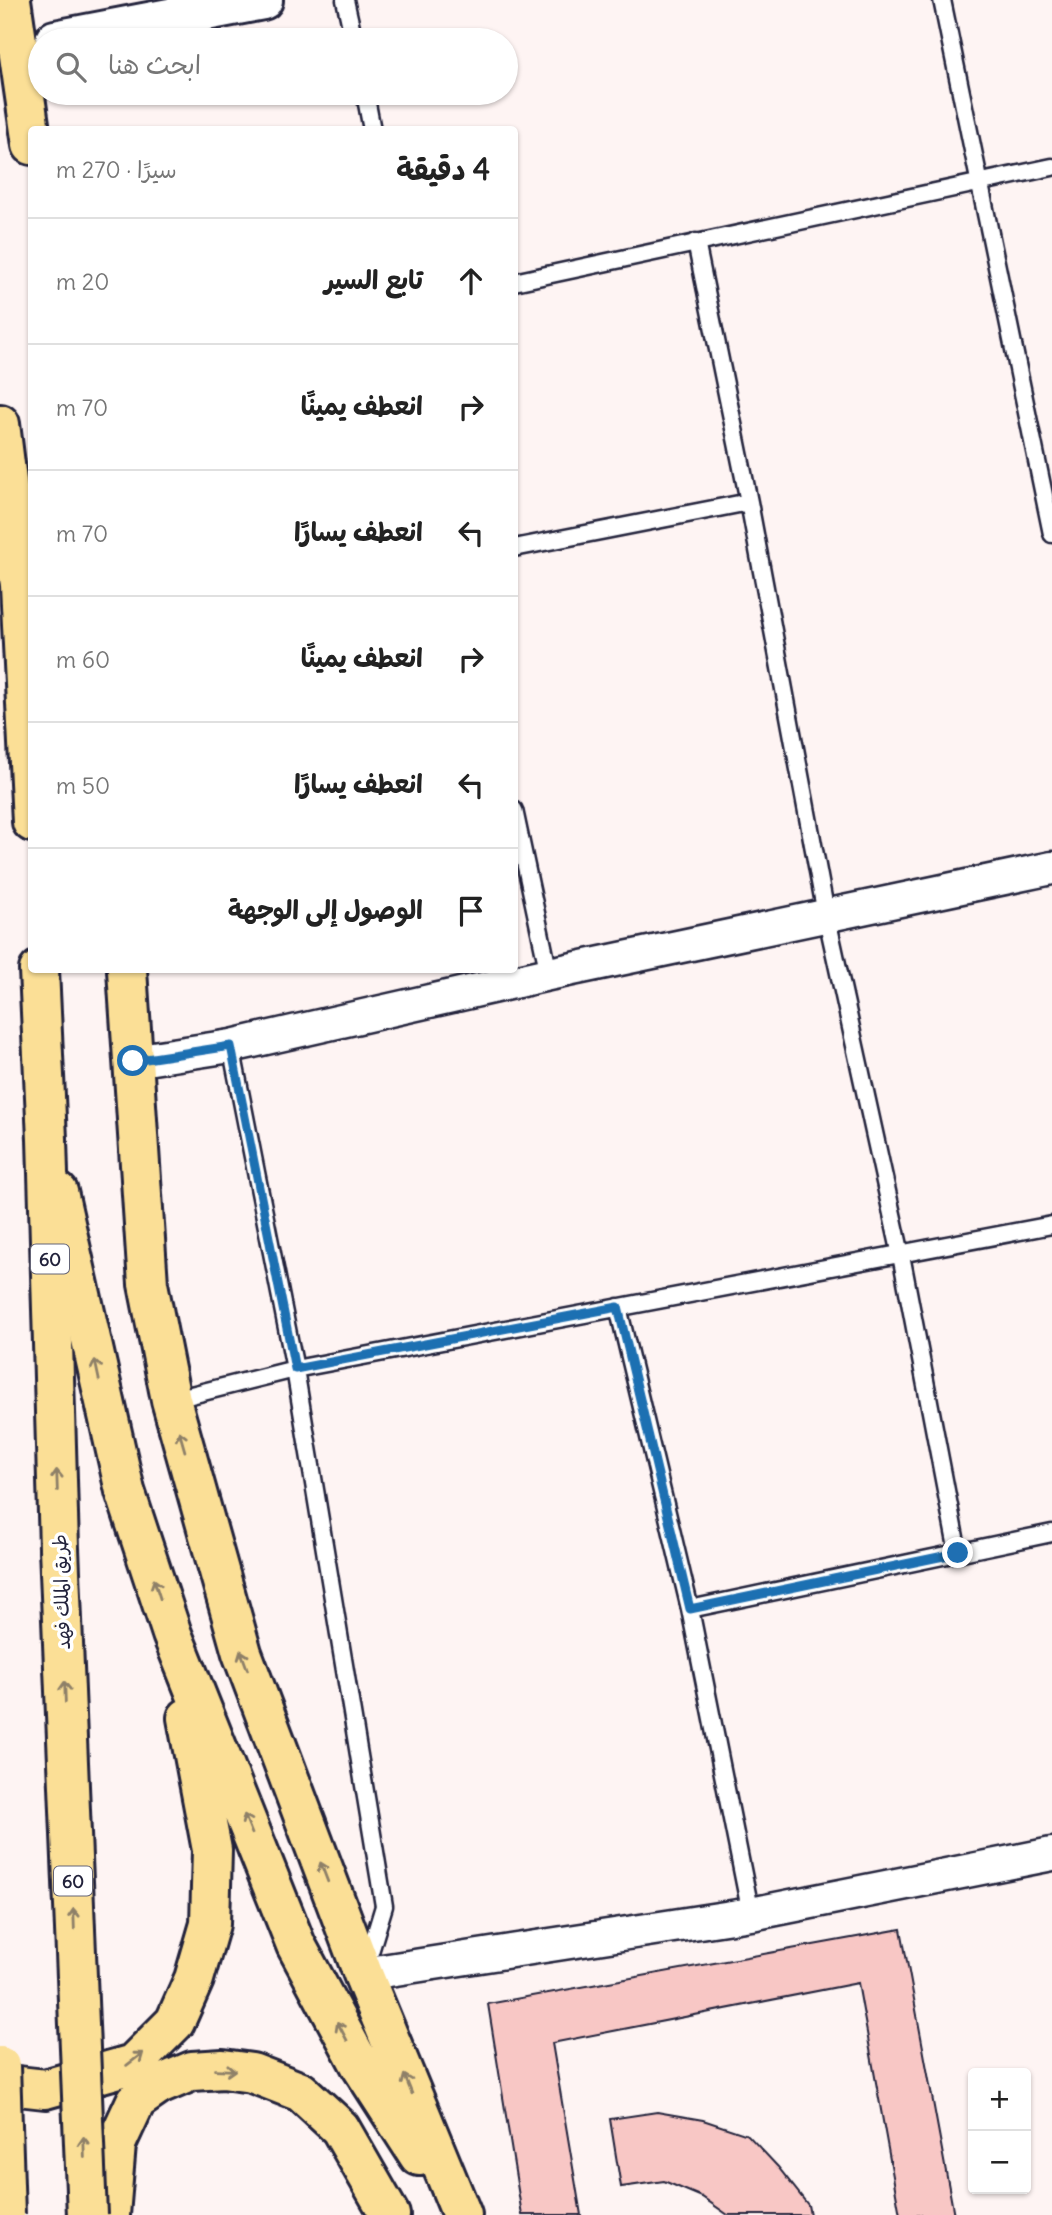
<!DOCTYPE html>
<html lang="ar">
<head>
<meta charset="utf-8">
<style>
  :root { --surface:#fff; --page:#f6f6f6; --text:#222; --muted:#767676; --line:#e0e0e0 }
  body { margin:0; font-family:Delius,"Playpen Sans Arabic",sans-serif; background:var(--page); color:var(--text); direction:rtl }
  .controls { position:absolute; right:21px; bottom:21px; display:grid; overflow:hidden; border-radius:7px; box-shadow:0 2px 5px #0004 }
  .controls button { width:63px; height:63px; display:grid; place-items:center; padding:0; border:0; border-bottom:2px solid var(--line); background:var(--surface); color:var(--text); font:35px sans-serif }
  .stop { position:absolute; width:21px; height:21px; margin:-16px; border:5px solid #1f6fb2; border-radius:50%; background:#fff }
  .stop.end { background:#1f6fb2; border-color:#fff; box-shadow:0 2px 7px #0008 }
  .list { margin:0; padding:0; list-style:none }
  h2 { display:flex; justify-content:space-between; align-items:center; height:91px; margin:0; padding:0 28px; font-size:30px }
  h2 small { font-size:23px; font-weight:400; color:var(--muted) }
  .list li { display:grid; grid-template-columns:46px 1fr auto; gap:21px; align-items:center; box-sizing:border-box; height:126px; padding:0 28px; border-top:2px solid var(--line) }
  .list b { display:block; font-size:26px; white-space:nowrap }
  .list em { font-size:23px; font-style:normal; color:var(--muted) }
  .icon { flex:none; width:38px; height:38px; fill:none; stroke:currentColor; stroke-width:2; stroke-linecap:round; stroke-linejoin:round }
  .map { position:relative; flex:none; width:1052px; height:2215px; overflow:hidden; direction:ltr }
  .search { position:absolute; background:var(--surface); box-shadow:0 2px 5px #0004; left:28px; top:28px; width:490px; height:77px; display:flex; align-items:center; gap:18px; box-sizing:border-box; padding:0 24px; border-radius:38px; color:var(--muted); font-size:26px }
  .panel { position:absolute; background:var(--surface); box-shadow:0 2px 5px #0004; left:28px; top:126px; width:490px; height:847px; border-radius:7px; direction:rtl }
  .map>svg:first-child { display:block }
</style>
</head>
<body>
<div class="map">
<svg width="1052" height="2215" viewBox="0 0 1052 2215">
  <rect width="100%" height="100%" fill="#fef4f3"/>
  <filter id="ink" filterUnits="userSpaceOnUse"><feTurbulence type="fractalNoise" baseFrequency=".0143" numOctaves="2"/><feDisplacementMap in="SourceGraphic" scale="14" xChannelSelector="R" yChannelSelector="G"/><feConvolveMatrix kernelMatrix="1 2 1 2 8 2 1 2 1" color-interpolation-filters="sRGB"/></filter>
  <g filter="url(#ink)">
    <path fill="#f8c7c5" stroke="#22223b" stroke-width="2" d="M901,1929L954,2215H900L858,1983L552,2043L581,2215H522L488,2004Z
      M657,2112L703,2120L748,2135L778,2167L808,2205L810,2215H728L702,2197L664,2181L621,2187L610,2119Z"/>
    <g fill="none" stroke-linecap="round" stroke-linejoin="round">
      <defs>
        <path id="service" d="M345,0L354,40
          M942,0L1052,534
          M365,93L372,130
          M696,242L749,502L826,914L901,1255L958,1553
          M514,282L1052,167
          M514,548L749,502
          M514,810L549,974
          M231,1046L295,1369L384,1906L367,1962
          M618,1307L690,1609L751,1914
          M171,1400L295,1369L1052,1225
          M690,1609L1052,1533"/>
        <path id="minor" d="M133,1061L231,1046L549,974L1052,868
          M363,1974L751,1914L1052,1854"/>
        <path id="tertiary" d="M55,40L263,0"/>
        <path id="primary" d="M11,0L32,145
          M127,970L148,1284L171,1400L242,1653L363,1974L462,2215
          M58,1192L125,1491L172,1634L296,1945L361,2066L419,2156
          M0,2084L45,2089L133,2064L175,2022L194,1979L210,1924L212,1850L187,1718
          M110,2215L116,2144L136,2101L159,2085L192,2071L223,2069L252,2073L301,2092L340,2128L390,2215"/>
        <path id="trunk" d="M0,424L20,585L32,822
          M39,970L47,1139L59,1548"/>
      </defs>
      <use href="#service" stroke="#22223b" stroke-width="21"/>
      <use href="#minor" stroke="#22223b" stroke-width="37"/>
      <use href="#tertiary" stroke="#22223b" stroke-width="44"/>
      <use href="#primary" stroke="#22223b" stroke-width="44"/>
      <use href="#trunk" stroke="#22223b" stroke-width="44"/>
      <use href="#service" stroke="#fff" stroke-width="16"/>
      <use href="#minor" stroke="#fff" stroke-width="32"/>
      <use href="#tertiary" stroke="#fff" stroke-width="38"/>
      <use href="#primary" stroke="#fbdf96" stroke-width="38"/>
      <use href="#trunk" stroke="#fbdf96" stroke-width="38"/>
      <defs>
        <path id="trunk-bridge" d="M59,1548L87,2215
          M0,2066L5,2215"/>
      </defs>
      <use href="#trunk-bridge" stroke="#22223b" stroke-width="44" stroke-linecap="butt"/>
      <use href="#trunk-bridge" stroke="#fbdf96" stroke-width="38"/>
    </g>
    <defs><path id="oneway-shaft" d="M-6 0H5M1.5-3L5.5 0L1.5 3" fill="none" stroke-width="1.6" stroke-linecap="round" stroke-linejoin="round" transform="scale(1.75)"/></defs>
    <g stroke="#8e8068">
      <use href="#oneway-shaft" transform="translate(97 1370) rotate(-102)"/>
      <use href="#oneway-shaft" transform="translate(182 1441) rotate(-106)"/>
      <use href="#oneway-shaft" transform="translate(57 1480) rotate(-92)"/>
      <use href="#oneway-shaft" transform="translate(157 1589) rotate(-108)"/>
      <use href="#oneway-shaft" transform="translate(244 1660) rotate(-110)"/>
      <use href="#oneway-shaft" transform="translate(65 1692) rotate(-92)"/>
      <use href="#oneway-shaft" transform="translate(248 1824) rotate(-112)"/>
      <use href="#oneway-shaft" transform="translate(324 1872) rotate(-111)"/>
      <use href="#oneway-shaft" transform="translate(74 1919) rotate(-92)"/>
      <use href="#oneway-shaft" transform="translate(342 2031) rotate(-118)"/>
      <use href="#oneway-shaft" transform="translate(135 2059) rotate(-37)"/>
      <use href="#oneway-shaft" transform="translate(225 2070) rotate(2)"/>
      <use href="#oneway-shaft" transform="translate(408 2084) rotate(-112)"/>
      <use href="#oneway-shaft" transform="translate(84 2147) rotate(-92)"/>
    </g>
  </g>
  <g fill="none" stroke-linecap="round" stroke-linejoin="round" filter="url(#ink)">
    <path stroke="#1f6fb2" stroke-width="9" d="M133,1061L231,1046L295,1369L618,1307L690,1609L958,1553"/>
  </g>
  <g text-anchor="middle" dominant-baseline="central" stroke-width="7" stroke-linejoin="round" paint-order="stroke">
    <g fill="#fff" stroke="#646476" stroke-width="2">
      <rect x="31" y="1244.5" width="38" height="29" rx="5"/>
      <rect x="54" y="1866.5" width="38" height="29" rx="5"/>
    </g>
    <g font-size="18" font-weight="bold" fill="#22223b">
      <text x="50" y="1259">60</text>
      <text x="73" y="1881">60</text>
    </g>
    <g font-size="19" fill="#22223b" stroke="#fff">
      <text transform="translate(61 1592) rotate(-92)">طريق الملك فهد</text>
    </g>
  </g>
</svg>
<div class="controls">
<button>+</button>
<button>−</button>
</div>
<div class="stop" style="left:133px;top:1061px"></div>
<div class="stop end" style="left:958px;top:1553px"></div>
<div class="search"><svg class="icon" aria-label="search" viewBox="0 0 24 24"><circle cx="10" cy="10" r="6"/><path d="M15 15l6 6"/></svg>ابحث هنا</div>
<section class="panel">
<h2>4 دقيقة<small>سيرًا · 270 m</small></h2>
<ul class="list">
<li><svg class="icon" aria-label="ahead" viewBox="0 0 24 24"><path d="M12 20V5M6 11l6-6 6 6"/></svg><div><b>تابع السير</b></div><em>20 m</em></li>
<li><svg class="icon" aria-label="right" viewBox="0 0 24 24"><path d="M7 20v-9h11M14 6l5 5-5 5"/></svg><div><b>انعطف يمينًا</b></div><em>70 m</em></li>
<li><svg class="icon" aria-label="left" viewBox="0 0 24 24"><path d="M17 20v-9H6M10 6l-5 5 5 5"/></svg><div><b>انعطف يسارًا</b></div><em>70 m</em></li>
<li><svg class="icon" aria-label="right" viewBox="0 0 24 24"><path d="M7 20v-9h11M14 6l5 5-5 5"/></svg><div><b>انعطف يمينًا</b></div><em>60 m</em></li>
<li><svg class="icon" aria-label="left" viewBox="0 0 24 24"><path d="M17 20v-9H6M10 6l-5 5 5 5"/></svg><div><b>انعطف يسارًا</b></div><em>50 m</em></li>
<li><svg class="icon" aria-label="arrive" viewBox="0 0 24 24"><path d="M6 21V4h12l-3 4 3 4H6"/></svg><div><b>الوصول إلى الوجهة</b></div></li>
</ul>
</section>
</div>
</body>
</html>
